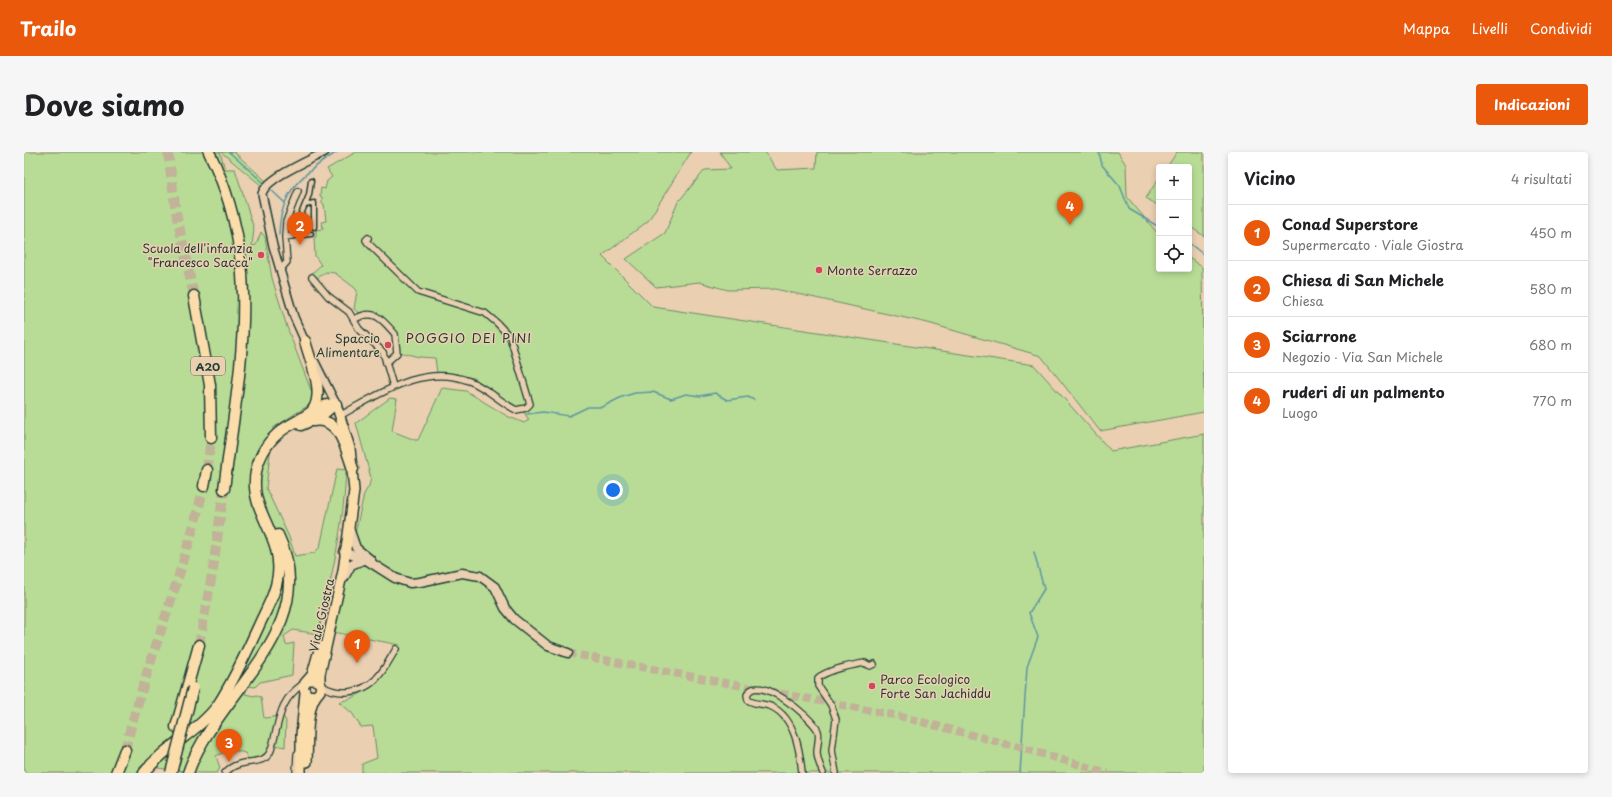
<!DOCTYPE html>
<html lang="it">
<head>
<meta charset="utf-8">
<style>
  :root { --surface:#fff; --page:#f6f6f6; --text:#202124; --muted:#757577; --line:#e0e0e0; --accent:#ea580c }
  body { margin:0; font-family:"Playpen Sans",sans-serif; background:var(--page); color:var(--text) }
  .controls { position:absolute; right:12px; top:12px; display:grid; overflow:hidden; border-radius:4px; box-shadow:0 2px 6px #0003 }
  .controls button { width:36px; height:36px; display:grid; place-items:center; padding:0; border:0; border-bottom:1px solid var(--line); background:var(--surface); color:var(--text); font:20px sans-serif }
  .you { position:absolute; left:589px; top:338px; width:14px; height:14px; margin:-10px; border:3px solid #fff; border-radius:50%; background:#1a73e8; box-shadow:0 0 0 6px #1a73e833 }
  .badge { display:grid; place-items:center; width:26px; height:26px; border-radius:50%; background:var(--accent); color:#fff; font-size:13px; font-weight:700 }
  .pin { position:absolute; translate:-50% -33px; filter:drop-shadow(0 1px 2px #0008) }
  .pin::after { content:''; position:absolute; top:21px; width:14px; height:12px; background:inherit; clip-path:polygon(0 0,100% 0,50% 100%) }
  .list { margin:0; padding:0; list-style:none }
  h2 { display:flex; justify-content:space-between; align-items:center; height:52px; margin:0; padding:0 16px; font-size:17px }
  h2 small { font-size:13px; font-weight:400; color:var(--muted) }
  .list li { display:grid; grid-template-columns:26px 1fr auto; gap:12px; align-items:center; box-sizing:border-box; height:56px; padding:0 16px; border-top:1px solid var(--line) }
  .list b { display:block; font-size:15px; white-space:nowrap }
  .list p { margin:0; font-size:13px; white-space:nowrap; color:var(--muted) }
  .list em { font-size:13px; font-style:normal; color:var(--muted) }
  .icon { flex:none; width:22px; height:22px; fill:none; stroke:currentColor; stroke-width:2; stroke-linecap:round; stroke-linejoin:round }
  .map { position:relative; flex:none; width:1180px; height:621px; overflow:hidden; border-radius:4px }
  header { display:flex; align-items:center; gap:24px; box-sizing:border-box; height:56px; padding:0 20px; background:var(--accent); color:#fff }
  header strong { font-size:19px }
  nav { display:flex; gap:22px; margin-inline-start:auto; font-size:14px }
  .intro { display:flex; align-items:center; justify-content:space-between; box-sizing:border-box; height:96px; padding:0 24px }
  h1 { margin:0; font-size:28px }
  .button { padding:10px 18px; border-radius:4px; background:var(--accent); color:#fff; font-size:14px; font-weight:700 }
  main { display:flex; gap:24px; padding:0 24px }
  aside { flex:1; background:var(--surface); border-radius:4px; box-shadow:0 2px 6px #0003 }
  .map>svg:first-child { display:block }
</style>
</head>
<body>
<header>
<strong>Trailo</strong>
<nav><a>Mappa</a><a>Livelli</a><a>Condividi</a></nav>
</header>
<div class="intro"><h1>Dove siamo</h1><a class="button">Indicazioni</a></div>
<main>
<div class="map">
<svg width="1180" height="621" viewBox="0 0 1180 621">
  <rect width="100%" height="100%" fill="#eacfb1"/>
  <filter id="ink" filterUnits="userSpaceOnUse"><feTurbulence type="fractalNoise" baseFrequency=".025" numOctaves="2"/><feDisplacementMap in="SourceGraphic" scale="8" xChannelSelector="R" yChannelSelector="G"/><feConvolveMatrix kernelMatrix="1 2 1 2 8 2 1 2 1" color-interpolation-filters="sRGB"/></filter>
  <g filter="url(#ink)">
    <path fill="#b8dc96" stroke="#6c8c65" d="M0,0H196L201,17H211L230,77L228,94L232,93L237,80L241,85L248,126L263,175L288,241V251L249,276L242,336L265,385L271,404L290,401L296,395L313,317L322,318C320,374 307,428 294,482L269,478L260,484L262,493L270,491L268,523L236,530L231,535L224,534L221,542L230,544L233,543L237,545L240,566L259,564L262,569L261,595L246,592C243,605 236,605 224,607L221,601L206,597L192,604L196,616L193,621H176L117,614L113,621H0Z
      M197,0H210L243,30L238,34Z
      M332,0H667L624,69L578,104L629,155L1010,213L1087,299L1180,282V621H338V612L353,606L349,574L337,575L328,561L315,550C351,541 356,522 376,493L309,480L340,342L345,334L347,326L332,271L366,246L373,247L368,279L391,288H394L418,236L442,239L483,264L500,271L505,268L496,254L491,255L450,226L413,221L411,206L395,205L375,200L374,188L348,161H336L330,157L333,139L331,136L311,121L302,120L292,127L287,122L297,113L291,104L290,86L292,85V78L299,77L298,70L302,69L300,52H298V45L296,44L297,36L301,37L303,29L308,25L303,17Z
      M696,0H741L753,18L792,16L793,0H1094L1102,13L1103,45L1135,83V117H1165V106L1178,115L1180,260L1076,279L1017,204L904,171L751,137L704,138L675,130L632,135L602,107L641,81L654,50L681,18L707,17Z
      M1153,0H1180V84L1165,74V15H1143Z
      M1135,26V54L1122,46Z"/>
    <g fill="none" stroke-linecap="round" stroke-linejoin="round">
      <path stroke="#5e95a1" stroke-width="1.5" d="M205,0L241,32
        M1075,0L1078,13L1096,34L1105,57L1135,75
        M245,36L261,51
        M255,83C256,39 278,22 313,0
        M1165,91L1180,103
        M503,262L519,260L545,264L564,255H578L598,245L611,241L629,240L647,247L662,242L676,244L691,241L703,248L724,245L730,248
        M996,621L1003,515L1014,485L1005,461L1020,437L1010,400"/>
      <path stroke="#c1b298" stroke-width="8" stroke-dasharray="8 4" stroke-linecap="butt" d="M544,501L875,564L991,594L1084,621"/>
      <path stroke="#c1b298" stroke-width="10" stroke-dasharray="10 5" stroke-linecap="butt" d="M144,0L152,60L170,144
        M183,318L187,286
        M175,493L189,417L200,337
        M101,598C123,509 159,424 180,334"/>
      <defs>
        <path id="pedestrian" d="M281,53L290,51V75
          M287,82L268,84L285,43L287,29"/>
        <path id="minor" d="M261,85L262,70L274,39
          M256,118L263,110L261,85L268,84
          M288,125L304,144L325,160L335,177L359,200L369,234
          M331,167C350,156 358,167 371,182L373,201L362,211
          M317,263C356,242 399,211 445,229C462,235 476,250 492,258L502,256L506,252L486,185L473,171L461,161L394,140L344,91L342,88L344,86
          M297,533C313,544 336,542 351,528C360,519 366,507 372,497
          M201,621C217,603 240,617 247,598C256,570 253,550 279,532
          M272,621L273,602
          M778,621C776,599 771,566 748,555C740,551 731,553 724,548L723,543C732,519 788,565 794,579C796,585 793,594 793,600C793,607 796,614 799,621
          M812,621L808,598L812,567L807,553L794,534V526C803,518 829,513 841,511L846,514L850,512"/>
        <path id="tertiary" d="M283,194L270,165L249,94L238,42C242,26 286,8 301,0
          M291,210L312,252"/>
        <path id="secondary" d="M325,376L332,396L347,408
          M320,400L344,409L371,426L386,431L396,430L438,421L456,424L471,435L481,456L490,467L524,494L544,501
          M320,426L327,413L339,408"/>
        <path id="primary" d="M284,528H292L297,533L296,539L292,544L283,543L279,535L281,531L288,523L296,494
          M296,531V522L319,419L330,339L326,296L312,252
          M283,610C284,593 282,558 292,544
          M277,621V583L281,541"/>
        <path id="motorway" d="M185,0C241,112 215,219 200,337
          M170,144L186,233L187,286
          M281,189C286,209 302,242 288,259
          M289,269C316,264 322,298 329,317
          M277,273L297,264L311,252
          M180,334L183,318
          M152,575L175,493
          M92,621L101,598
          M120,621C141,594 174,580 194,553C211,527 224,497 237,469C244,454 252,440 254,423C257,396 244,378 235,354C223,321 239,287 268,272C283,264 295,252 312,252
          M164,621C191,541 300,478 254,383"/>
      </defs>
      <use href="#pedestrian" stroke="#1f3d34" stroke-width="7"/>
      <use href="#minor" stroke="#1f3d34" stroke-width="8"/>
      <use href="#tertiary" stroke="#1f3d34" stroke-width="10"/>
      <use href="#secondary" stroke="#1f3d34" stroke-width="11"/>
      <use href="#primary" stroke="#1f3d34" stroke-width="12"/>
      <use href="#motorway" stroke="#1f3d34" stroke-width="13"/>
      <use href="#pedestrian" stroke="#eacfb1" stroke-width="4"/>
      <use href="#minor" stroke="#eacfb1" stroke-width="5.5"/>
      <use href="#tertiary" stroke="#eacfb1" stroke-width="7"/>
      <use href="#secondary" stroke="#eacfb1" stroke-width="8"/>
      <use href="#primary" stroke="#fbddab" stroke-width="9"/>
      <use href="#motorway" stroke="#fbddab" stroke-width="10"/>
      <defs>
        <path id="motorway-bridge" d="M147,621L169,536"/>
      </defs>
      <use href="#motorway-bridge" stroke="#1f3d34" stroke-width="13" stroke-linecap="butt"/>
      <use href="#motorway-bridge" stroke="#fbddab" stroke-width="10"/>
    </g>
  </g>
  <g fill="#d1495b" stroke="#eacfb1" stroke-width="1.5">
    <circle cx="237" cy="103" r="4"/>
    <circle cx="795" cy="118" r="4"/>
    <circle cx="364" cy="193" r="4"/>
    <circle cx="848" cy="534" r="4"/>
  </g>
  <g text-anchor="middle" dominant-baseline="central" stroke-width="3" stroke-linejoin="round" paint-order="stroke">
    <rect fill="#eacfb1" stroke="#5c695a" stroke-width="1" x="167" y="205" width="34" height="18" rx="3"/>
    <g font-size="11" font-weight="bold" fill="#1f3d34">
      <text x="184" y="214">A20</text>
    </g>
    <g font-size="12" fill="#1f3d34" stroke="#eacfb1" text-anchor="end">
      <text x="229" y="96">Scuola dell'infanzia<tspan x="229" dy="14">"Francesco Saccà"</tspan></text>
      <text x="803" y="118" text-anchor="start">Monte Serrazzo</text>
      <text x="356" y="186">Spaccio<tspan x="356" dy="14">Alimentare</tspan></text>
      <text x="856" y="527" text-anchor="start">Parco Ecologico<tspan x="856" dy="14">Forte San Jachiddu</tspan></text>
    </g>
    <g font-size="12" fill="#1f3d34" stroke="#eacfb1">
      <text transform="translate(297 463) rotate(-77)">Viale Giostra</text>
    </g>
    <g font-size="13" letter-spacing="1" fill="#1f3d34" stroke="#eacfb1">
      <text x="445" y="185">POGGIO DEI PINI</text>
    </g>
  </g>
</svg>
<div class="controls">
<button>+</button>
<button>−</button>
<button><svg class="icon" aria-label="locate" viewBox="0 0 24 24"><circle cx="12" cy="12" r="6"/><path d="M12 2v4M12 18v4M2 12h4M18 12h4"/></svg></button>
</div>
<div class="you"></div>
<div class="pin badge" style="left:333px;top:511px">1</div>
<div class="pin badge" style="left:276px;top:93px">2</div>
<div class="pin badge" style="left:205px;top:610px">3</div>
<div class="pin badge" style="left:1046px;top:73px">4</div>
</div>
<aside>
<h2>Vicino<small>4 risultati</small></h2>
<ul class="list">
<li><span class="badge">1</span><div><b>Conad Superstore</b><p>Supermercato · Viale Giostra</p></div><em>450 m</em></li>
<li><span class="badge">2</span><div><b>Chiesa di San Michele</b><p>Chiesa</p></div><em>580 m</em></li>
<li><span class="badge">3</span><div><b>Sciarrone</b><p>Negozio · Via San Michele</p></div><em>680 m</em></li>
<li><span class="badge">4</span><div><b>ruderi di un palmento</b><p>Luogo</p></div><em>770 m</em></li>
</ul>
</aside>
</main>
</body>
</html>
